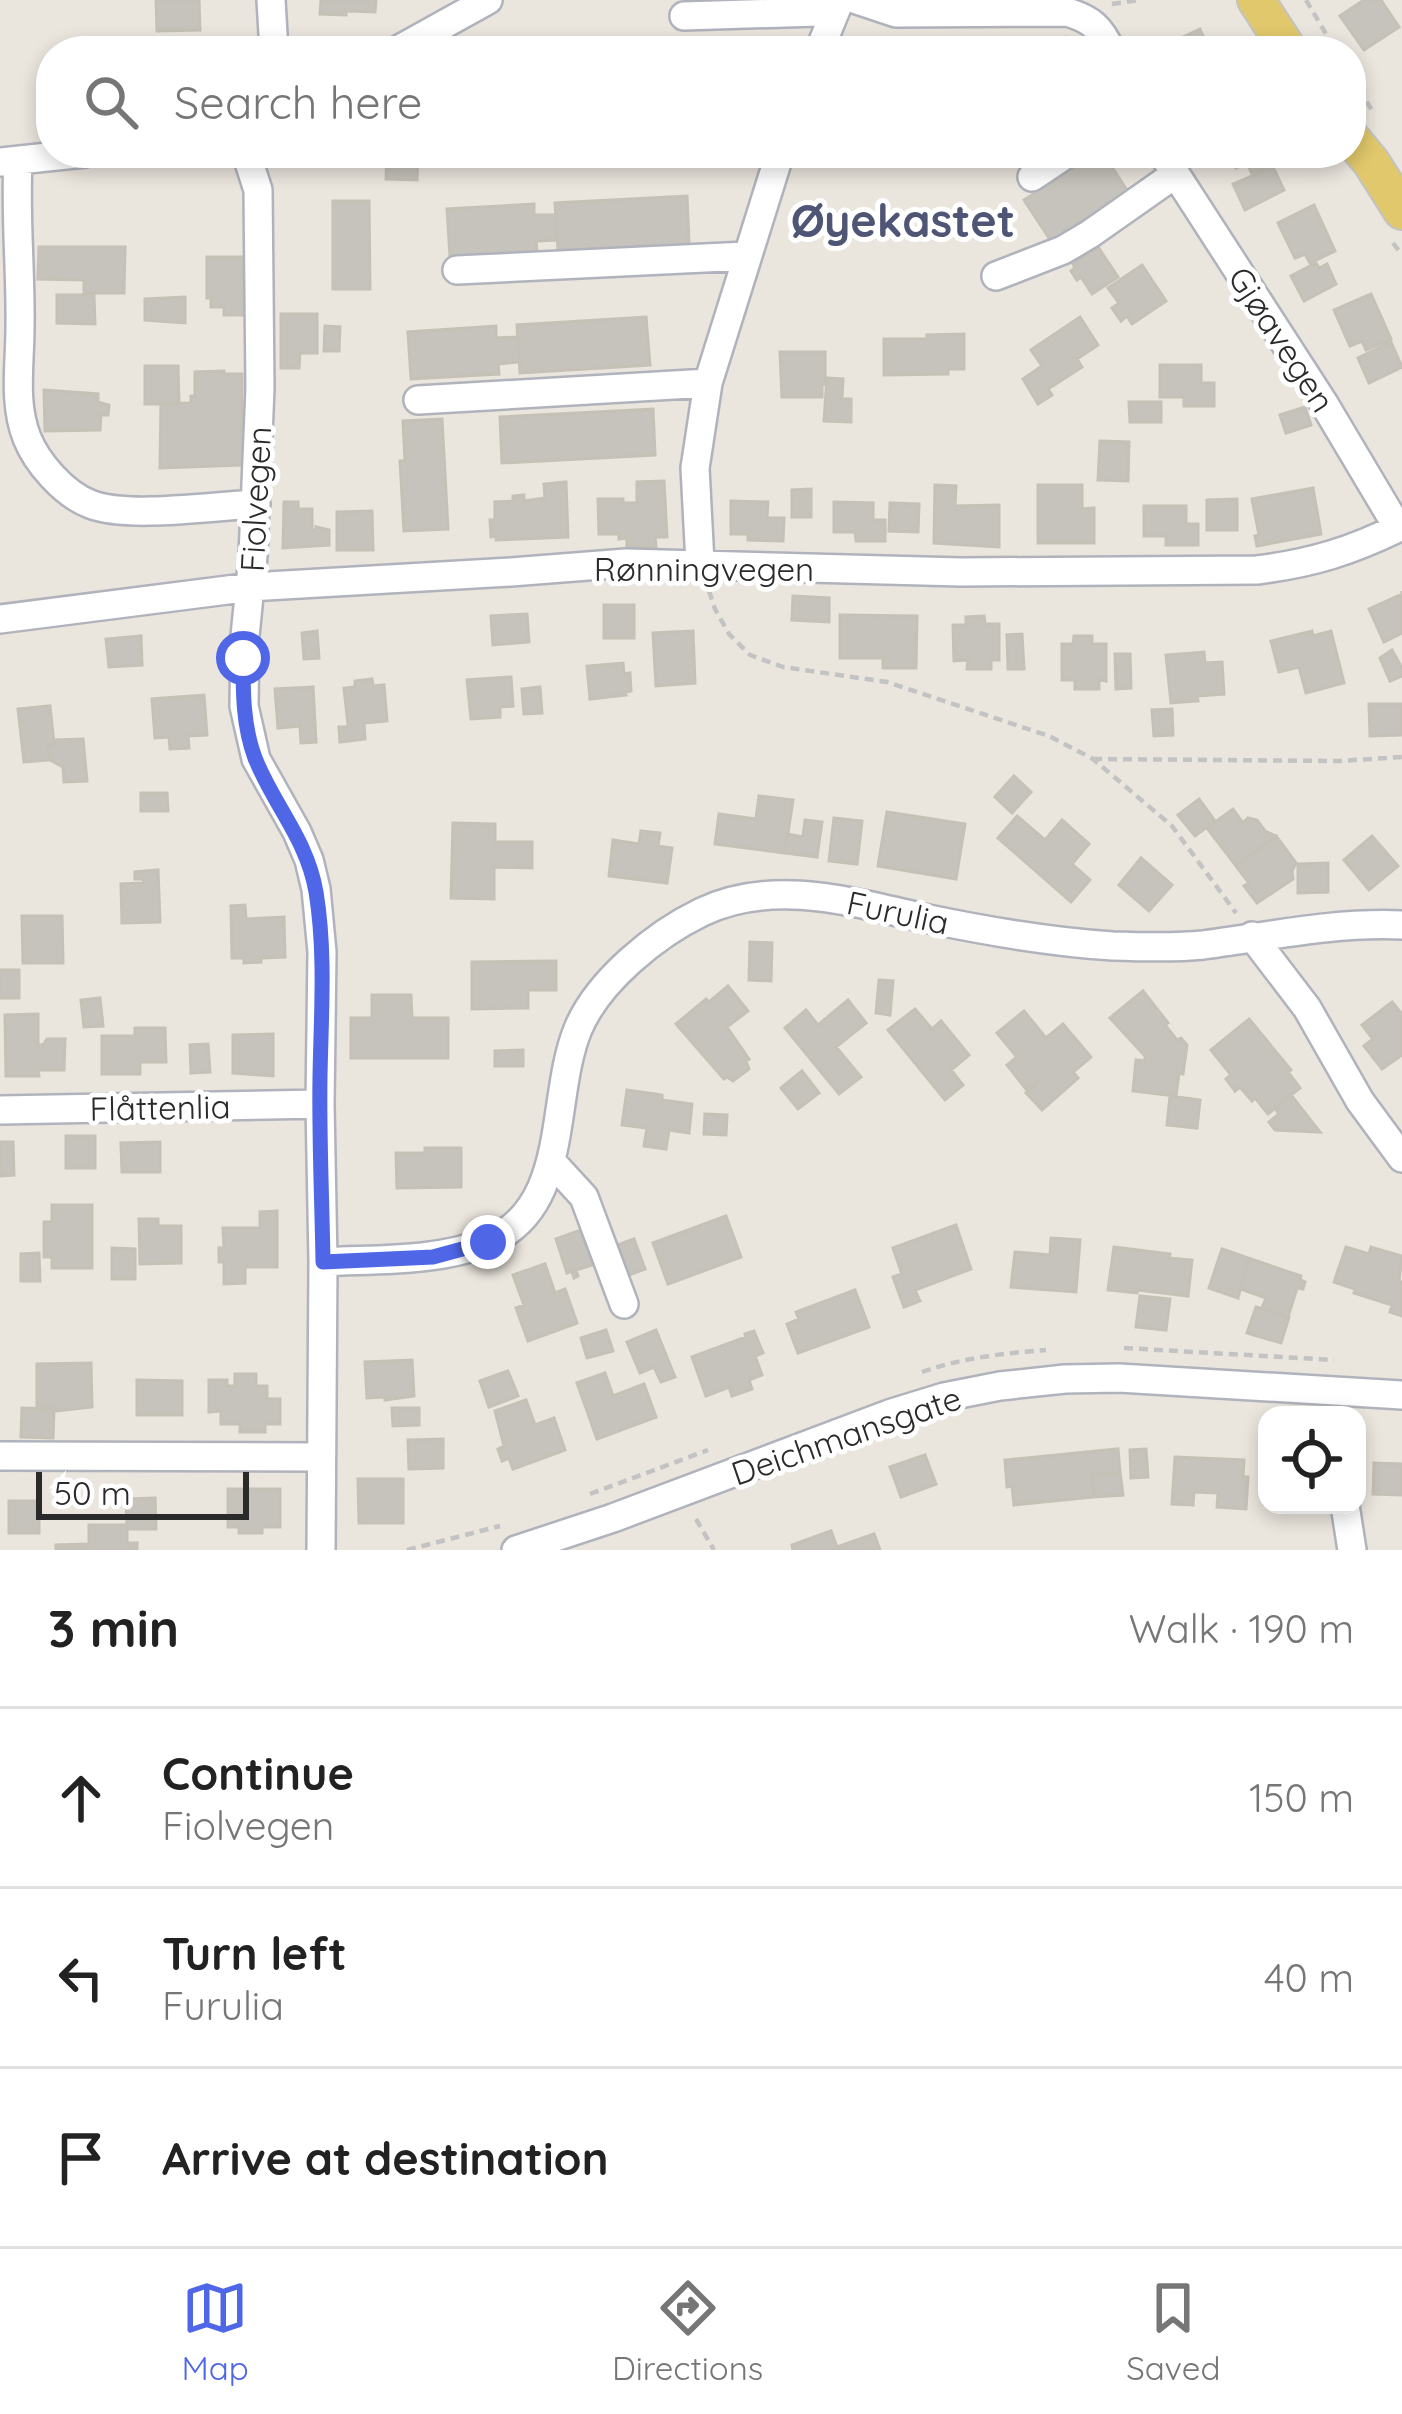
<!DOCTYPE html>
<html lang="en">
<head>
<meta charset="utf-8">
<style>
  :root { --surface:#fff; --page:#f2f2f2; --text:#222; --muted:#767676; --line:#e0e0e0; --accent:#4f67e6 }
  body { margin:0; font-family:Quicksand,sans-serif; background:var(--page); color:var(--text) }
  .controls { position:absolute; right:36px; bottom:36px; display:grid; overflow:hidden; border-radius:24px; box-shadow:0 6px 18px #0003 }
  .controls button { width:108px; height:108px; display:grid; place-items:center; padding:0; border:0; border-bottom:3px solid var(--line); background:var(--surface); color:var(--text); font:60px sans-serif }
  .scale { position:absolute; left:36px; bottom:30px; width:213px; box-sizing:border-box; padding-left:12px; border:6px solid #2a2a2a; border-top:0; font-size:33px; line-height:42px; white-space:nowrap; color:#2a2a2a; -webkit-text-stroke:9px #fff; paint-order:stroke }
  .stop { position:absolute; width:36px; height:36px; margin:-27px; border:9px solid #4f67e6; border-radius:50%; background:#fff }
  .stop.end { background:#4f67e6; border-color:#fff; box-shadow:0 3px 12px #0008 }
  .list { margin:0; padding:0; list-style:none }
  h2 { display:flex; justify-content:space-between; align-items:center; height:156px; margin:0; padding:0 48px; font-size:51px }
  h2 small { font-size:39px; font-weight:400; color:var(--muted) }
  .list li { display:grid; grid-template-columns:78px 1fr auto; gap:36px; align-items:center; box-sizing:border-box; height:180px; padding:0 48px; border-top:3px solid var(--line) }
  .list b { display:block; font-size:45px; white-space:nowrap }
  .list p { margin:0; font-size:39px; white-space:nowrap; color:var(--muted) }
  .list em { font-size:39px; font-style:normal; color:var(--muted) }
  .icon { flex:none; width:66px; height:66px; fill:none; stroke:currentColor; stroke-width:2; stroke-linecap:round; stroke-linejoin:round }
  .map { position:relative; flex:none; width:1402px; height:1550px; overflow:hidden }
  .search { position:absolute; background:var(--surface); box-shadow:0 6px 18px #0003; left:36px; right:36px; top:36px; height:132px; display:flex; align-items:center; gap:30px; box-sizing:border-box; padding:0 42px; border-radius:48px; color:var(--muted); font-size:45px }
  .sheet { height:696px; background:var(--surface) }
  nav { display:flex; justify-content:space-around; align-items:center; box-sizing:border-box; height:168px; border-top:3px solid var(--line); background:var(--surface); font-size:33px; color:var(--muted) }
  nav a { display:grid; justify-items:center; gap:6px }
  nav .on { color:var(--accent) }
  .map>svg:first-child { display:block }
</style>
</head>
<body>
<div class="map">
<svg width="1402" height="1550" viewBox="0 0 1402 1550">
  <rect width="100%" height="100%" fill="#eae5dd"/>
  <path fill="#c6c3bc" stroke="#c5c1b7" stroke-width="3" d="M156,0H199L200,30L157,31Z
    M321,0H376L375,12L346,11V15L320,14Z
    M1364,0H1381L1399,27L1364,50L1340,16Z
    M1200,29L1210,51H1166L1164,46Z
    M1067,37L1068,51H1031L1030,46L1039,45L1038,39Z
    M282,153H323L324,166H289V162H283Z
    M387,153H418L417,180L386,179Z
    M1098,153H1103L1130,195L1053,244L1024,200Z
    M1230,153H1274L1278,162L1252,174L1247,163L1236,168Z
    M1273,167L1284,190L1245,210L1233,184Z
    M687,196L689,243L676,244L677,252L657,253V245L633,246V254L614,255L613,247L590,248L591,256L571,258L570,249L558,250L555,203Z
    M333,201H369L370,289H333Z
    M534,204V215H556L557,240L536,241L537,251L524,252L525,260L506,261L505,253L481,254L482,263H463L462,256H450L447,209Z
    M1314,205L1335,251L1310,263L1305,254L1295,258L1278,223Z
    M39,247H125L124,293H84V280L38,279Z
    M1098,247L1118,277L1092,294L1081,277L1077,280L1071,271L1075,268L1073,264Z
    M207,257H243L244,315H224V307H211V298H207Z
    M1316,263L1319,268L1327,264L1336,284L1304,301L1291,276Z
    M1142,265L1166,301L1132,324L1127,316L1121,321L1112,308L1119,303L1108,288Z
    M1371,294L1391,339L1366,350L1362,341L1350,346L1334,310Z
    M57,295H94L95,324L57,323Z
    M185,297V323L145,320V299Z
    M281,314H317V353H300L299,368H281Z
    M646,317L650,365L520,373L517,325Z
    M1080,317L1098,345L1077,359L1082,367L1048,389L1052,395L1038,404L1023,379L1042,366L1031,350Z
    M325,326L340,327L339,351H324Z
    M496,326V338L518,337L519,362L498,364L499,374L411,379L408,332Z
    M964,334V369H948V374L884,375V339H927V335Z
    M1391,342L1402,367L1369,383L1358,358Z
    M780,352H825V384L822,385V397H782Z
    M1160,365H1201V383H1214V406H1184V397H1160Z
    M145,366H178L179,403L145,404Z
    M224,371V374H242V465L160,468L161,404L191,403V396H195V372Z
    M827,378L843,379L842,399H851V422L824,421Z
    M44,390L98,394V402L109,405L108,415H101L100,430L45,431Z
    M1129,402H1161V422H1130Z
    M1305,407L1311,425L1286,433L1280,415Z
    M653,409L655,455L502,463L500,417Z
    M442,419L448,529L404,531L400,461H405L403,421Z
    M1100,441L1129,442L1128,481L1098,480Z
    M664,481L667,537H655L656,547H627V538L619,539V534H599L598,499H623V503H637V482Z
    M566,482L568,537L496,540V536L491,537L490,520H495V502L513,501V496L524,495V501L545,498L544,484Z
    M935,485L956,486L955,506L999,505V547L934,543Z
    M1038,485H1082V509L1094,508V543H1038Z
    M1313,488L1321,534L1257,546L1255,536L1259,535L1252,499Z
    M811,489V517H792V490Z
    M1237,499V530H1207V500Z
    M731,501L768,502L767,518H784L783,541L748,540V534H731Z
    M284,502H298V509H312V530H316V527L329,530V545L283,548Z
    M834,502L873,503V520H885V541H856L855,532H834Z
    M890,503L919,504L918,532L889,531Z
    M1144,506H1186V524H1198V545H1166V536H1144Z
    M372,511L373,550H337V512Z
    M1402,591V633L1384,642L1369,609L1402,594Z
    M793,596L829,598V622L792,620Z
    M604,605H634V638H604Z
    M527,614L529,642L493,645L491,616Z
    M840,615L917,616L916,668H883V658H840Z
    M984,616L985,624H999V660H991V669H967L968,660L954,661L953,625H966V617Z
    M317,631L319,658L304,659L302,633Z
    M693,631L695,683L656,686L653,633Z
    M1312,631L1313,636L1331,631L1344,683L1306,693L1299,667L1279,672L1271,641Z
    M1022,634L1024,669H1008L1007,635Z
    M141,636L142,665L109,667L106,639Z
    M1074,636H1092V644H1106V681L1099,680V689H1075V680H1062V644H1073Z
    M1392,650L1402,668V676L1390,681L1380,658Z
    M1204,652L1205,663L1222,662L1224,694L1197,696L1198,701L1171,703L1166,655Z
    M1115,654H1130L1131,688L1116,689Z
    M623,663L624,674L630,673L631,691L625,692L626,695L590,699L587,666Z
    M511,677L513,706L500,707V717L471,719L467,680Z
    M372,679L373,686L384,685L387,721L364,723L365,739L340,742L339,727H348V725L344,688L355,687V681Z
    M313,687L316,742L301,743L300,726L278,728L275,689Z
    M540,687L542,713L524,714L522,689Z
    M204,695L207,735L188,736L189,748L170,749L169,737L155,738L152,699Z
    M1369,704H1402V735L1370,736Z
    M50,706L54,744L48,745L50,760L24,762L18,709Z
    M1172,709L1173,735L1154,736L1152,710Z
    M83,739L87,781L64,782L63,767L50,760L48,745L54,744V740Z
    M1014,776L1031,792L1012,813L995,797Z
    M141,793H167L168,811H141Z
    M759,796L793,800L785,853L715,844L719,814L756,819Z
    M1199,799L1215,821L1195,836L1178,815Z
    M1233,809L1243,823L1248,818L1257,820L1265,831L1276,836L1236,866L1207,828Z
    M887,812L965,824L956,879L878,866Z
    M1017,816L1045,840L1062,820L1089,844L1072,864L1090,880L1071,902L998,838Z
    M834,818L862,821L857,864L829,861Z
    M805,820L822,822L817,857L785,853L788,834L803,837Z
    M453,823L495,824V842H532V868L494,867V899L451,898Z
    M641,831L660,833L658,846L672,848L667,883L609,876L613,840L639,844Z
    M1276,836L1296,863L1292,871L1293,879L1257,903L1244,886L1249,883L1236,866Z
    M1372,836L1398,866L1369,890L1344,860Z
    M1141,858L1172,885L1149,911L1119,885Z
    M1328,863V892L1298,893V864Z
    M158,870L160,922L122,923L121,884L144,883L143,879H135V872Z
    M245,905L246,919L284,917L285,957L261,958V962L244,963V958H232L231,906Z
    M22,916H62L63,963H23Z
    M750,942L772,943L771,981L749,980Z
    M556,961V990H528V1008L472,1009V962Z
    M0,970H19V998H0Z
    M879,980L893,981L890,1015L876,1013Z
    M728,986L748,1011L727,1027L749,1059L746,1061L749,1069L733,1081L727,1077L724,1079L676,1024L706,999L709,1002Z
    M1143,991L1168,1023L1165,1025L1177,1040L1181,1038L1187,1045L1183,1074L1179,1073L1176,1096L1133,1091L1136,1060L1145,1061V1056L1110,1018Z
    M372,995H411L412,1018H448V1058H351V1018H372Z
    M100,998L103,1026L84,1027L81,1000Z
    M848,1000L866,1023L836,1047L861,1077L839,1094L785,1028L806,1010L818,1025Z
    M1392,1002L1402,1014V1055L1382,1069L1364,1046L1373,1039L1362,1025Z
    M915,1009L932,1029L941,1021L969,1055L951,1070L963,1085L945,1100L888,1030Z
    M1024,1011L1046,1038L1063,1024L1091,1057L1073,1072L1078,1078L1042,1110L1026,1093L1038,1083L1037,1080L1026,1089L1007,1065L1017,1057L997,1033Z
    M38,1014V1045H43L47,1039H65L64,1070H38L39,1076H6L5,1015Z
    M1249,1019L1291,1070L1288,1072L1300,1088L1268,1114L1255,1098L1252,1101L1240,1087L1235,1091L1226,1079L1231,1075L1211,1050Z
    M135,1028H165L166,1062H140V1074H102V1036H135Z
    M273,1034V1076L233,1073V1035Z
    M208,1044L210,1072L191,1073L190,1045Z
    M523,1050V1066H495V1051Z
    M802,1071L819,1093L798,1109L781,1088Z
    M627,1090L662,1095V1100L692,1104L689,1133L669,1130L666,1149L644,1146L647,1128L622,1125Z
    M1291,1095L1320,1132L1275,1130L1269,1122L1279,1114L1275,1108Z
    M1170,1096L1200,1100L1197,1128L1167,1125Z
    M705,1114L727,1115L726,1135L704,1134Z
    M66,1136H95V1168H66Z
    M0,1142H13L14,1175L0,1176Z
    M160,1142V1172H122L121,1143Z
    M425,1148H461V1187L397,1188L396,1153H425Z
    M52,1205H92V1268H52V1257H44V1222H52Z
    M277,1211V1267H245V1283L224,1284V1262H219V1248H224L223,1228H260V1212Z
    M726,1216L741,1257L668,1284L653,1243Z
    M139,1219H158V1226H181V1263L140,1264Z
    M956,1225L971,1269L915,1290L920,1301L904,1307L893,1277L902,1274L893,1248Z
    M584,1229L595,1264L576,1270L578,1276L574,1278L572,1271L567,1273L556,1239Z
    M1051,1238L1080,1240L1076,1292L1011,1287L1015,1252L1050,1255Z
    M634,1239L645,1269L629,1275L618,1245Z
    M1114,1247L1170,1254L1169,1258L1192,1260L1188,1296L1138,1290L1137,1293L1108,1290Z
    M1346,1247L1369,1254L1371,1247L1402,1256L1399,1281L1402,1282V1316L1390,1312L1392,1305L1354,1293L1355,1289L1334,1282Z
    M112,1248L135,1249V1279H112Z
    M1222,1249L1248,1258L1238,1298L1209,1288Z
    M39,1253L40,1281H21V1254Z
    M1248,1258L1301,1276L1300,1280L1305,1282L1303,1289L1297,1288L1288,1317L1262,1308L1266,1298L1241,1289Z
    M545,1264L555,1293L565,1289L577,1323L528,1341L516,1308L524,1305L513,1275Z
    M855,1290L869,1327L798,1353L787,1324L799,1319L796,1312Z
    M1140,1296L1170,1299L1166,1330L1136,1327Z
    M1256,1307L1289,1317L1281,1343L1247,1333Z
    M606,1330L613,1351L587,1358L581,1338Z
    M656,1330L675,1377L661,1382L654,1367L640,1373L627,1342Z
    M754,1331L763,1353L755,1356L762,1375L749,1380L752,1389L732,1396L729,1387L706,1396L692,1357L746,1337L745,1334Z
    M412,1360L414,1396L385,1400V1397L367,1398L365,1362Z
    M91,1363L92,1407L55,1411V1407H37V1364Z
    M508,1371L518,1396L489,1407L480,1381Z
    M605,1373L613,1396L644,1384L656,1417L597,1439L577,1383Z
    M235,1374H256V1386H267V1399H280V1424H265V1432H240V1424H221V1411L209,1412V1380H227V1386H235Z
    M137,1380L182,1381V1415H137Z
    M526,1400L535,1425L554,1418L565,1450L513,1469L509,1458L502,1461L498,1449L504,1446L495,1411Z
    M22,1408L54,1409L53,1438L21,1437Z
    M392,1408H419V1425L393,1426Z
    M443,1439V1468L409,1469L408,1440Z
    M1118,1449L1120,1472L1092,1474L1094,1497L1014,1505L1012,1486L1007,1487L1005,1460Z
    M1146,1449L1148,1477L1131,1478L1130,1450Z
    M925,1455L936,1484L901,1497L890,1467Z
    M1175,1457L1244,1460L1243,1477H1248L1246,1509L1217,1507L1218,1493L1194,1492L1193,1505L1172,1504Z
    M1374,1463L1402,1464V1495L1373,1494Z
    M1120,1472L1123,1495L1094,1497L1092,1474Z
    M358,1479H403V1523H359Z
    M228,1489H280V1527H262V1533H239V1527H228Z
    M155,1498L156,1529H127L126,1499Z
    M9,1501H39V1533H9Z
    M89,1525H127V1543H137V1550H56V1545L89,1544Z
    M831,1531L837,1547L874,1534L880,1550H793L792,1545Z"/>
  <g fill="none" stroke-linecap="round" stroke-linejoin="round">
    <defs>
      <path id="minor" d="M271,0L274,51
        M857,0L896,13L1067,12C1091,19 1101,28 1111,51
        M684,16L818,12L834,14
        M396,51L488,0
        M819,51L840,0
        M246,153L258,190L260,388L253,556L245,636L244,706L256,759L297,832L309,860L316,889L322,952L320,1104L323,1262L321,1550
        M1162,153L1323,402L1398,528
        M18,161C15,217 21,272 20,328C20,364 13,403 27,438C37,463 64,494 90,504C127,519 213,506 256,504
        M0,162L85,153
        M1032,177L1068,153
        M457,270L746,256
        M996,276L1063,250L1090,234L1174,175
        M418,400L708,383
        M700,563L695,468L708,383L780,153
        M0,619L251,587L511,572L626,563L961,572L1257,570C1313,563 1351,551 1402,526
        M1252,936L1307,1008L1360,1101L1402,1158
        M0,1110L320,1104
        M551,1161L584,1197L624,1304
        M323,1262C377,1259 434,1262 485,1243C572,1210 549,1099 578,1029C598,981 656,934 702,912C773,878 852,902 924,918C986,931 1049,942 1113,946C1142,947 1175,948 1203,945C1270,936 1335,922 1402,925
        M0,1456L321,1457
        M1345,1505L1352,1550
        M516,1550L613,1518L892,1413L944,1397L1000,1386L1065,1379L1119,1378L1402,1395"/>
      <path id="major" d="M1256,0L1289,51
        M1351,138L1371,162L1402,211"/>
    </defs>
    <use href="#minor" stroke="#b1b3bc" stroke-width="32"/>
    <use href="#major" stroke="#c3c3c3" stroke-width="40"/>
    <path stroke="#c3c3c3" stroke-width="4.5" stroke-dasharray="9 6" stroke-linecap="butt" d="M1306,0L1336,51
      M1112,4L1139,0
      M1351,76L1373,112
      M1393,243L1402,255
      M709,591L715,609L729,634L750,655L783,667L887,682L1049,736L1093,759L1172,826L1236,913
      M1093,759L1339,761L1402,757
      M1124,1348L1334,1360
      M922,1372C961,1358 1005,1353 1046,1350
      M590,1494L708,1450
      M696,1519L714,1550
      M407,1550L500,1526"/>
    <use href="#minor" stroke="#fff" stroke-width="27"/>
    <use href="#major" stroke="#e1c86c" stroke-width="36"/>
  </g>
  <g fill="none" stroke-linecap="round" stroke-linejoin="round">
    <path stroke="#4f67e6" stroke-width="15" d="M243,658C243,692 243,726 255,758C274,806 307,839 316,892C326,953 321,1016 320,1077C319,1138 322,1200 323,1262L433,1257L488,1242"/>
  </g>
  <g text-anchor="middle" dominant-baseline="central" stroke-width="10" stroke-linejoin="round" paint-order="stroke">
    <g font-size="33" fill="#2a2a2a" stroke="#fff">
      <text transform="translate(1282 339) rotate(57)">Gjøavegen</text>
      <text transform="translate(255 499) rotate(-87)">Fiolvegen</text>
      <text x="704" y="568">Rønningvegen</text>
      <text transform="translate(898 912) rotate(12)">Furulia</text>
      <text transform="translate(160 1107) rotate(-1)">Flåttenlia</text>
      <text transform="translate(846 1435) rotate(-19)">Deichmansgate</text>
    </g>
    <g font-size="45" font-weight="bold" fill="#4f5575" stroke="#fff">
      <text x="903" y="220">Øyekastet</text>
    </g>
  </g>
</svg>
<div class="controls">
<button><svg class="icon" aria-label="locate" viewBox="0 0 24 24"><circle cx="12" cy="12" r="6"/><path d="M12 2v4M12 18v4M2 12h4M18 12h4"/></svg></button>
</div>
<div class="scale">50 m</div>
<div class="stop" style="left:243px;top:658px"></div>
<div class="stop end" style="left:488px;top:1242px"></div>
<div class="search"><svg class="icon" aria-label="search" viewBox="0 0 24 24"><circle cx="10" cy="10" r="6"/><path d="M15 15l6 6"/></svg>Search here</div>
</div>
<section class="sheet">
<h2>3 min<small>Walk · 190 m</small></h2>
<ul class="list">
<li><svg class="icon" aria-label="ahead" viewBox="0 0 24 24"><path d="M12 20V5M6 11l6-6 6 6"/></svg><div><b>Continue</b><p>Fiolvegen</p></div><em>150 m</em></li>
<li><svg class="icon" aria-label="left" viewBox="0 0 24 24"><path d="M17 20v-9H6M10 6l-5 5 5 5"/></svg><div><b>Turn left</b><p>Furulia</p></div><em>40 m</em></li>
<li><svg class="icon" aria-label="arrive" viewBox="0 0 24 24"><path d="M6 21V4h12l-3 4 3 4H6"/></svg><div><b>Arrive at destination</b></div></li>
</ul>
</section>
<nav>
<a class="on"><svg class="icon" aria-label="map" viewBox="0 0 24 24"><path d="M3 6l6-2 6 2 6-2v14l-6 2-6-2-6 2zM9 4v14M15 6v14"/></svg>Map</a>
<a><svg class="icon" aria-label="directions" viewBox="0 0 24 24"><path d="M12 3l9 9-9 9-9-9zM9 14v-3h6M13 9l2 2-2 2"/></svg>Directions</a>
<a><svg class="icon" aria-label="saved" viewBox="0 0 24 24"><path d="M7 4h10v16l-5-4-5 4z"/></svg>Saved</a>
</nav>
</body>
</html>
